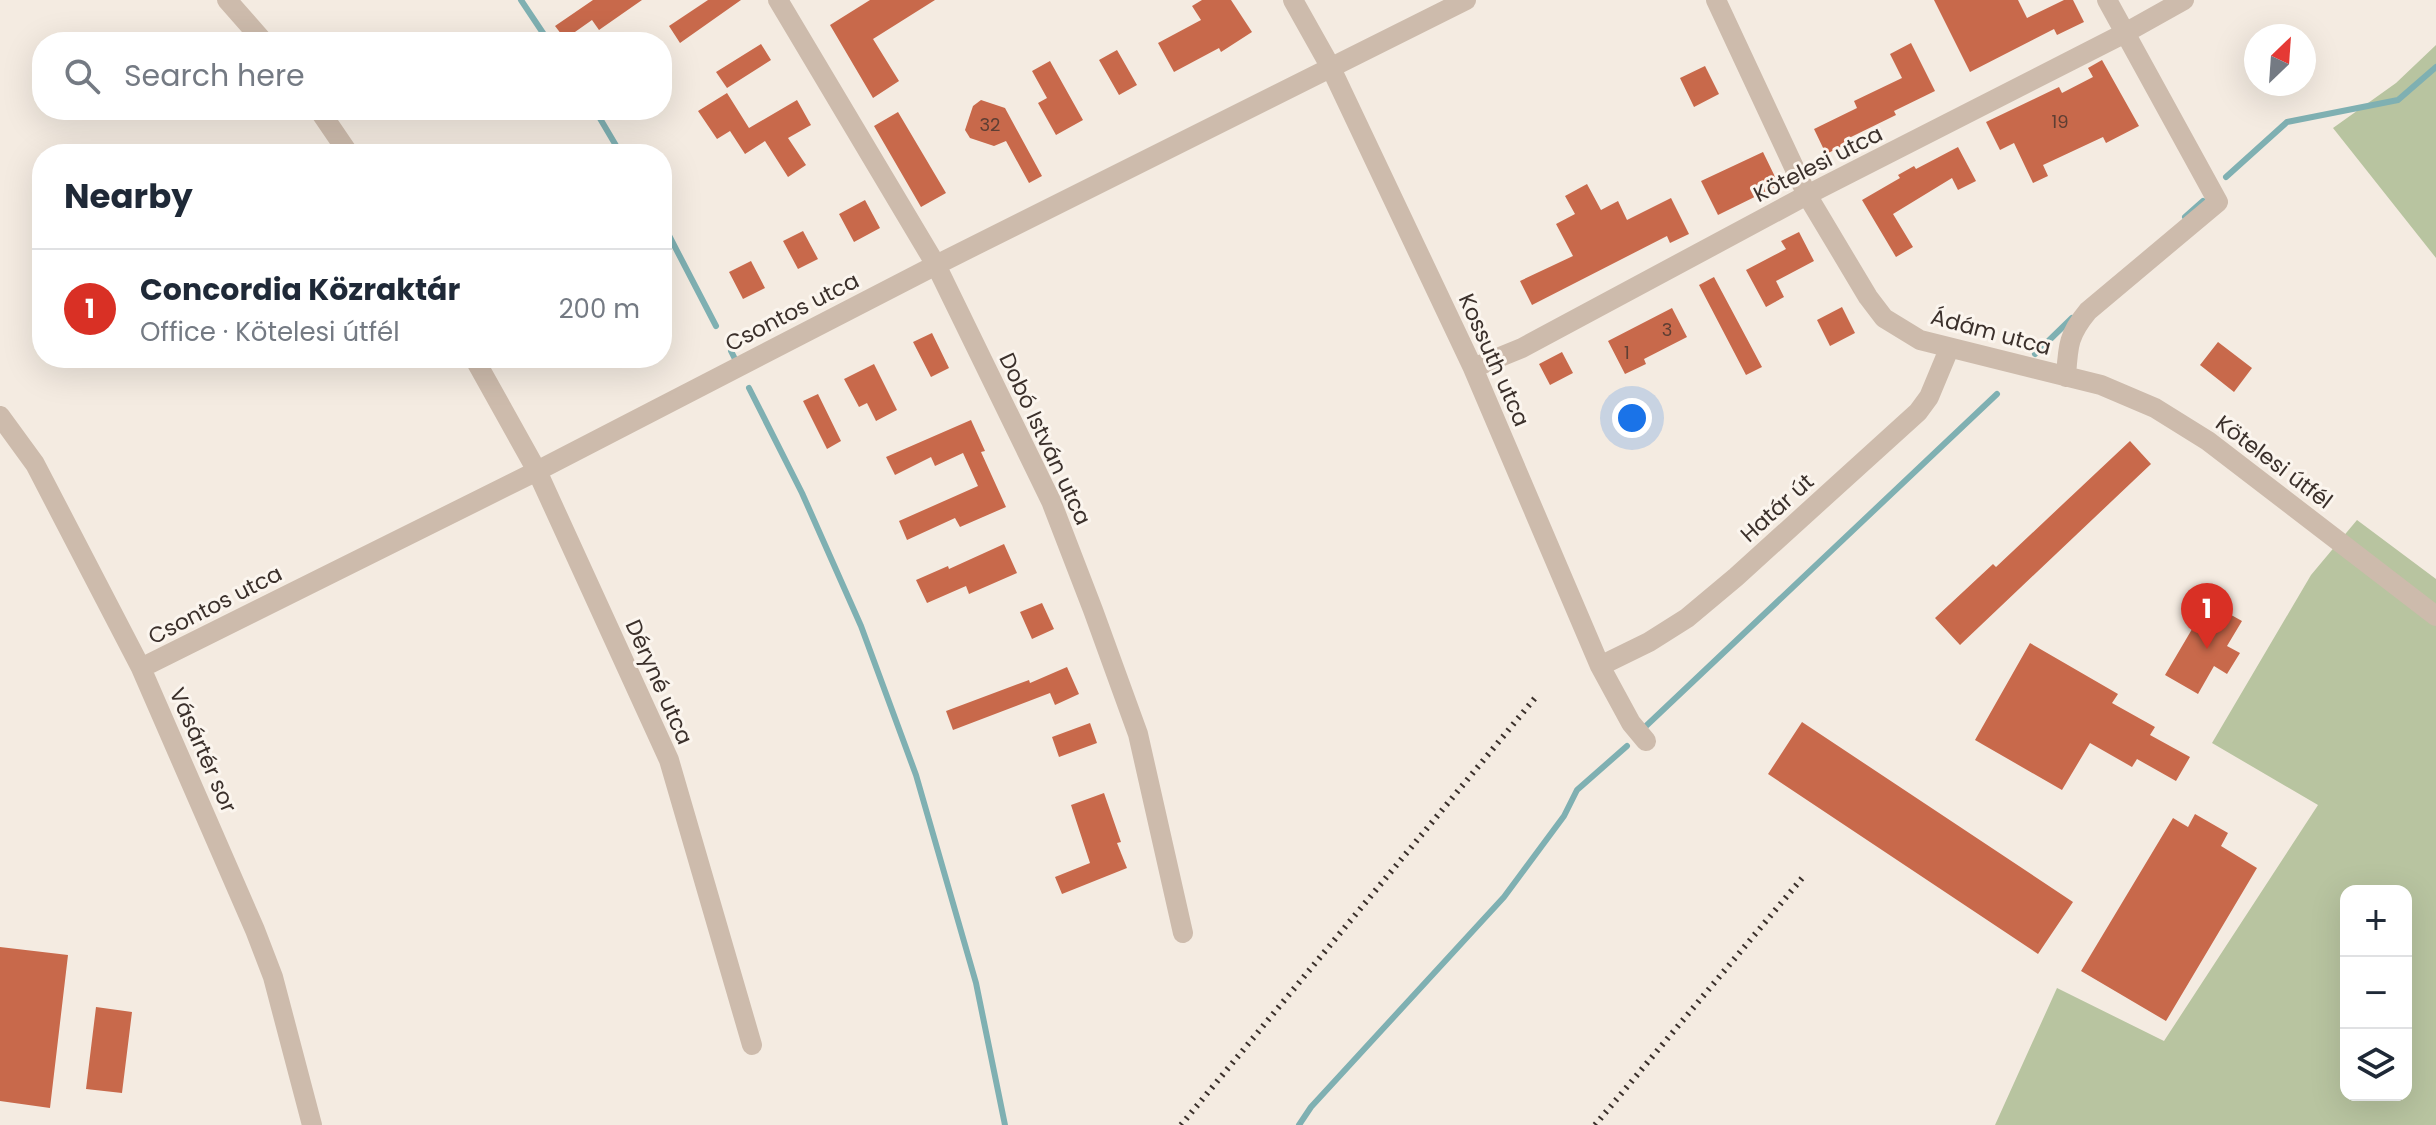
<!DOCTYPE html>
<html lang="en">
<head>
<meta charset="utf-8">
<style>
  :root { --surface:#fff; --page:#f2f2f3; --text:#1f2937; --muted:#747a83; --line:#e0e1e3; --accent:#d93025 }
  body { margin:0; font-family:Poppins,sans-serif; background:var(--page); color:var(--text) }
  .controls { position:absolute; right:24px; bottom:24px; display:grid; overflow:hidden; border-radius:16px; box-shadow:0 8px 32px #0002 }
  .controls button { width:72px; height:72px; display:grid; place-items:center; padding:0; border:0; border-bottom:2px solid var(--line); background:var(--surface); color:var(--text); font:40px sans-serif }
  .compass { position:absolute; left:2244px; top:24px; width:72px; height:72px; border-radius:50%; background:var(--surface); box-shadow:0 8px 32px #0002; rotate:25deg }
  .you { position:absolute; left:1632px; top:418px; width:28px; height:28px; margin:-20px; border:6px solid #fff; border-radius:50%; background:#1a73e8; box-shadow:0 0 0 12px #1a73e833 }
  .badge { display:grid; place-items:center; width:52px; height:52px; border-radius:50%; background:var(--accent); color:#fff; font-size:26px; font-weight:700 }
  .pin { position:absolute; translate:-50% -66px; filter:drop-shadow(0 2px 4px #0008) }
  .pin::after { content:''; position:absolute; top:42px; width:28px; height:24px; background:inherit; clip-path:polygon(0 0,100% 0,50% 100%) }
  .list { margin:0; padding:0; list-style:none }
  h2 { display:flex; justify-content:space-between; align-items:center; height:104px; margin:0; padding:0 32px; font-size:34px }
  h2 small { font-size:26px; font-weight:400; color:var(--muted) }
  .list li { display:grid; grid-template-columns:52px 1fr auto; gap:24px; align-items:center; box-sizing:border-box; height:120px; padding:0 32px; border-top:2px solid var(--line) }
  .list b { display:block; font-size:30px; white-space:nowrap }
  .list p { margin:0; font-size:26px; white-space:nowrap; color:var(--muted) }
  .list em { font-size:26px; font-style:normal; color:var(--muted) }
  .icon { flex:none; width:44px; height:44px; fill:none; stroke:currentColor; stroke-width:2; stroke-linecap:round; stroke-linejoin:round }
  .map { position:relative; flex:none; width:2436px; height:1125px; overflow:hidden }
  .search { position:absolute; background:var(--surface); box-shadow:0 8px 32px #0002; left:32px; top:32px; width:640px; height:88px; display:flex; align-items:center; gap:20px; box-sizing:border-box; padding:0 28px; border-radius:32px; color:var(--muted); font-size:30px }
  .panel { position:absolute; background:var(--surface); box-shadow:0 8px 32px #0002; left:32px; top:144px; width:640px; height:224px; border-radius:32px }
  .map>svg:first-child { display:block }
</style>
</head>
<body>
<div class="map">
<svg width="2436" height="1125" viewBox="0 0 2436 1125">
  <rect width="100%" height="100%" fill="#f4ebe1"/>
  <path fill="#b8c4a0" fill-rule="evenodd" d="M2436,45V258L2333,128L2396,83Z
    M2357,520L2436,579V1125H1995L2057,988L2164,1041L2318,805L2212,743L2311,575ZM2346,891H2406V1095H2346Z"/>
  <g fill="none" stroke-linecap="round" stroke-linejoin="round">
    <path stroke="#7fb0b2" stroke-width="6" d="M521,0L549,42
      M595,110L621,154
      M2226,177L2287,122L2398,100L2436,67
      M2185,217L2203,201
      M662,222L716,326
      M731,351L737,363
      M2035,354L2072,318
      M749,388L802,493L861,626L916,775L976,983L1005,1125
      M1646,726L1997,394
      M1299,1125L1311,1107L1504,897L1564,816L1577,790L1627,746"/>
  </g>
  <path fill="#c8694b" d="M593,0H642L599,30L592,20L565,39L555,26Z
    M708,0H741L680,43L669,26Z
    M870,0H935L873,39L899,81L873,98L830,25Z
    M1202,0H1231L1252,32L1221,52L1219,48L1174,72L1158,43L1201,20L1192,6Z
    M1934,0H2018L2027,18L2064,0H2073L2084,22L2057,35L2054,29L1970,72Z
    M1911,43L1935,91L1894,111L1896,115L1849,138L1851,142L1826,154L1814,129L1857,108L1854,101L1902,78L1890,54Z
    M761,44L771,60L727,88L716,72Z
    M1117,50L1137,85L1119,95L1099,60Z
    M2102,60L2139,126L2106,143L2103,137L2043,165L2048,176L2033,183L2014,143L2000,150L1986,122L2059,87L2062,93L2093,77L2088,68Z
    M1050,61L1083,120L1056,135L1038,103L1047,98L1032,71Z
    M1705,66L1719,94L1694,107L1680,78Z
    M727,93L749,128L797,100L811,125L788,138L806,165L788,177L765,141L745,154L730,131L717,139L698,111Z
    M981,100L1005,108L1042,176L1029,183L1006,141L994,146L970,138L965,130L973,106Z
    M898,112L946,193L921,207L874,126Z
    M1958,147L1976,181L1958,190L1952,178L1893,214L1913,247L1896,257L1862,200L1900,178L1898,175L1914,166L1916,169Z
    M1763,152L1779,185L1718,215L1701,181Z
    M1587,184L1601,210L1618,201L1627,220L1671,198L1689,234L1670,243L1667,236L1532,305L1520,281L1573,256L1556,224L1575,214L1565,196Z
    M865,200L880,228L854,242L839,214Z
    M803,231L818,259L798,269L783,241Z
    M1799,232L1814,261L1776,281L1784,297L1766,307L1746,270L1786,249L1781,241Z
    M751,261L765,288L743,299L729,272Z
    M1714,277L1762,367L1746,375L1699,285Z
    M1842,307L1855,333L1830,346L1817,320Z
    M1672,308L1687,337L1644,359L1646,364L1625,374L1608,341Z
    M932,333L949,368L931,377L913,342Z
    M2218,342L2252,368L2234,392L2200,365Z
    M1562,352L1573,373L1550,385L1539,364Z
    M874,364L897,410L876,421L867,403L859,407L844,379Z
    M818,394L841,441L827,449L803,401Z
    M971,420L985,451L981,452L1006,507L960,527L955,518L907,540L899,521L978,486L963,453L935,466L931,457L895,475L886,457Z
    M2130,441L2151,464L1960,645L1935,618L1993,564L1996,567Z
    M1004,544L1017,573L969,594L966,586L927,603L916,580L948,566L949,569Z
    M2208,602L2242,621L2227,646L2240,653L2227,674L2214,666L2198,694L2165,675Z
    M1042,603L1054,629L1032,639L1020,612Z
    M2030,643L2118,694L2112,703L2155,727L2150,735L2190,757L2176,781L2137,759L2132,767L2090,743L2062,790L1975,740Z
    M1067,667L1079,694L1055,705L1050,693L953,730L946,711L1029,680L1030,683Z
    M1802,722L2073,902L2038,954L1768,774Z
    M1090,723L1097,743L1059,757L1052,737Z
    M1104,793L1121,842L1117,843L1127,868L1062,894L1055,877L1090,863L1071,805Z
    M2195,814L2228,833L2221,846L2257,868L2166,1021L2081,971L2173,818L2188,827Z
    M0,947L68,955L50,1108L0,1101Z
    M96,1007L132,1012L122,1093L86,1089Z"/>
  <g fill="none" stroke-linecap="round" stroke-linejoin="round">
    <path stroke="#cdbbac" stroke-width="20" d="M227,0L264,42
      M778,0L936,265L1051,501L1093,610L1138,734L1183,933
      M1293,0L1330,66L1473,368L1600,666L1631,723L1646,741
      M1716,0L1807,195L1868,297L1884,318L1920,340L2101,385L2155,408L2208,441L2436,616
      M319,110L349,154
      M474,358L537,471L669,760L752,1045
      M1473,368L1522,348L1807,195L2125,33L2184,0
      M2066,377C2068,346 2068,335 2088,311L2218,202L2107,0
      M0,416L35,464L141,668L255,930L273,977L312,1125
      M1600,666L1649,642L1687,618L1736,577L1918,412L1929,397L1949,349
      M141,668L537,471L936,265L1466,0"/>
    <path stroke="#3b302b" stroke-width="6" stroke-dasharray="2 6" stroke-linecap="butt" d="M1181,1125L1535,698
      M1595,1125L1803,877"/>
  </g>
  <g text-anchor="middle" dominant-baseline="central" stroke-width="6" stroke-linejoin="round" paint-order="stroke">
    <g font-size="18" fill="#5e3e33">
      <text x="2060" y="121">19</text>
      <text x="990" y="124">32</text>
      <text x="1667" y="329">3</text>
      <text x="1627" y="352">1</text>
    </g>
    <g font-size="22" fill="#3b302b" stroke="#fbf5ee">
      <text transform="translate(1818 164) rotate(-27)">Kötelesi utca</text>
      <text transform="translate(792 312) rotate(-27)">Csontos utca</text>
      <text transform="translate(1991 332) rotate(15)">Ádám utca</text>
      <text transform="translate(1494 360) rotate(66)">Kossuth utca</text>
      <text transform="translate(1045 439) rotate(65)">Dobó István utca</text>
      <text transform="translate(2274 462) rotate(37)">Kötelesi útfél</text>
      <text transform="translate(1777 508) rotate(-42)">Határ út</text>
      <text transform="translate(215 605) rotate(-27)">Csontos utca</text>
      <text transform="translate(659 682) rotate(66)">Déryné utca</text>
      <text transform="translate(203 750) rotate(66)">Vásártér sor</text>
    </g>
  </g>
</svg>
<div class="controls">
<button>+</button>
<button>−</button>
<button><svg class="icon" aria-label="layers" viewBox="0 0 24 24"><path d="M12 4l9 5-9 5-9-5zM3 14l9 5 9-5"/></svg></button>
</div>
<svg class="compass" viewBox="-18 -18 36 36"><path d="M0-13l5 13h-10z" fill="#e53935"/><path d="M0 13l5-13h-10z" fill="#747a83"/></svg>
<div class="you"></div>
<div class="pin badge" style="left:2207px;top:649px">1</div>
<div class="search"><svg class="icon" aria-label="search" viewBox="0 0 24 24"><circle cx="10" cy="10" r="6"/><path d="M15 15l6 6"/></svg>Search here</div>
<section class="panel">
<h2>Nearby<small></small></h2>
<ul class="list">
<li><span class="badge">1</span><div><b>Concordia Közraktár</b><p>Office · Kötelesi útfél</p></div><em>200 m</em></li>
</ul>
</section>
</div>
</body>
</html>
